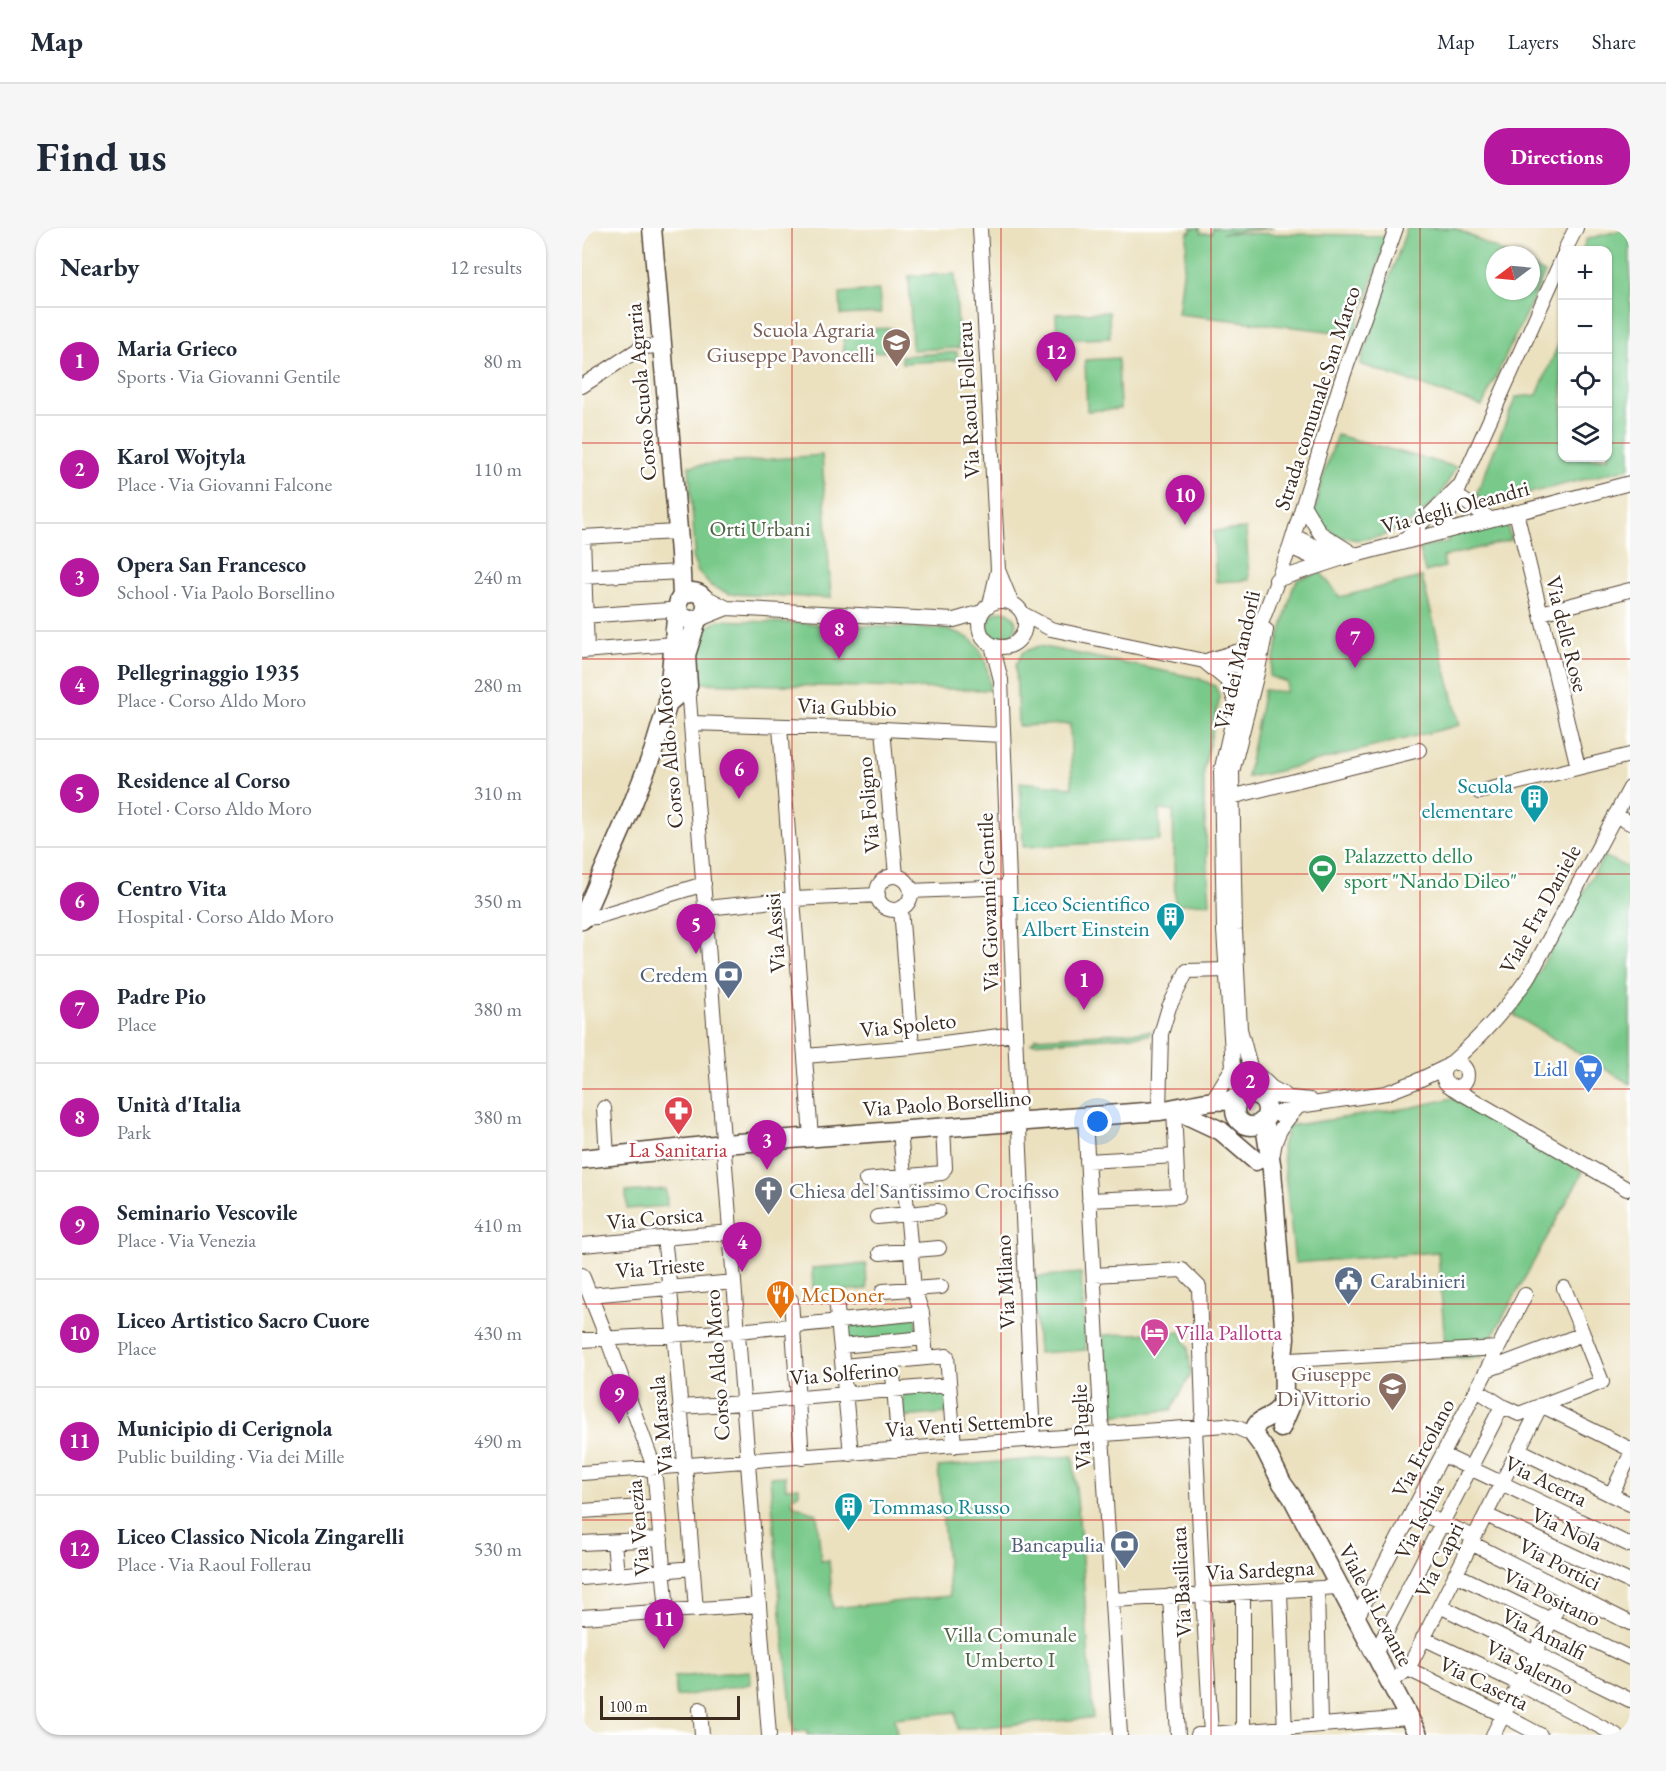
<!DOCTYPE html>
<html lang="en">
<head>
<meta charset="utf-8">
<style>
  :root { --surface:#fff; --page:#f6f6f7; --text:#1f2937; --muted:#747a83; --line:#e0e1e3; --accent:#b5179e }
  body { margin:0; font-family:"EB Garamond",serif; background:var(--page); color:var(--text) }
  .controls { position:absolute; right:18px; top:18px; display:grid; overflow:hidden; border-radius:12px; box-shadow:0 2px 4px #0004 }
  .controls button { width:54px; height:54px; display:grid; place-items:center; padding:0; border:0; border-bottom:2px solid var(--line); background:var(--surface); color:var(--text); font:30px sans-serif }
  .compass { position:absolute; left:904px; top:18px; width:54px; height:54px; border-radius:50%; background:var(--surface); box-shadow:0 2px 4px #0004; rotate:254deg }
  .scale { position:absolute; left:18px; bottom:15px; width:140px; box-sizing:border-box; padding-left:6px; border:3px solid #3b2a1e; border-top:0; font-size:16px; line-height:21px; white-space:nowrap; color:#3b2a1e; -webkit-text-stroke:4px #fff; paint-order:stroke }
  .you { position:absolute; left:516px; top:894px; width:21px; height:21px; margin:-15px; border:4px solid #fff; border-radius:50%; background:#1a73e8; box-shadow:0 0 0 9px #1a73e833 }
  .badge { display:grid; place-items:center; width:39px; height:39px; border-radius:50%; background:var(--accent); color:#fff; font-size:20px; font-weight:700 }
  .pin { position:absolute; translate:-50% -50px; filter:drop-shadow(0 2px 3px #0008) }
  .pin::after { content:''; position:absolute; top:32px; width:21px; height:18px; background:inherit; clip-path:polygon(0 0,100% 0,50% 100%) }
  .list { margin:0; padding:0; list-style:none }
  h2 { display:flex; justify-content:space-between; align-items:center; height:78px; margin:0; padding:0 24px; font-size:26px }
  h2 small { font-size:20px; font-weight:400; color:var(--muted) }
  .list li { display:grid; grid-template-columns:39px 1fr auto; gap:18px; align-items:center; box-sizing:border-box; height:108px; padding:0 24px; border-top:2px solid var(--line) }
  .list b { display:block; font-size:22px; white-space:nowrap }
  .list p { margin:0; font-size:20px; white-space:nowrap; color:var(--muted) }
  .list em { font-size:20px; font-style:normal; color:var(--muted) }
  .icon { flex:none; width:33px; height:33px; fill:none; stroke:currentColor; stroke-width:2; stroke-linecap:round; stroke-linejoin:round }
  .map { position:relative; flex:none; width:1048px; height:1507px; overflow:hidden; border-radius:24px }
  header { display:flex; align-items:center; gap:36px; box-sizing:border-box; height:84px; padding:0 30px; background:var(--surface); border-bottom:2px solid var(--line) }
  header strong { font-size:28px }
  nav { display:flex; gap:33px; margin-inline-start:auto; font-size:21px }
  .intro { display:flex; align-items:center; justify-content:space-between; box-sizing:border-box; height:144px; padding:0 36px }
  h1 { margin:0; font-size:42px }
  .button { padding:15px 27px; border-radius:24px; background:var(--accent); color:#fff; font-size:21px; font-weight:700 }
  main { display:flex; gap:36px; padding:0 36px }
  aside { flex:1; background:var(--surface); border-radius:24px; box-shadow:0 2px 4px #0004 }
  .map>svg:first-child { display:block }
</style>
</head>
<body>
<header>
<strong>Map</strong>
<nav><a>Map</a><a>Layers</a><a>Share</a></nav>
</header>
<div class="intro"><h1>Find us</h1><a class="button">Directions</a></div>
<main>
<aside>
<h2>Nearby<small>12 results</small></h2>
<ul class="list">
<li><span class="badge">1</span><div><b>Maria Grieco</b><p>Sports · Via Giovanni Gentile</p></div><em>80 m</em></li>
<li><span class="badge">2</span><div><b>Karol Wojtyla</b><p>Place · Via Giovanni Falcone</p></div><em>110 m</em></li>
<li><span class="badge">3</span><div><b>Opera San Francesco</b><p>School · Via Paolo Borsellino</p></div><em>240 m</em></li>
<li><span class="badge">4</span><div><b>Pellegrinaggio 1935</b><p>Place · Corso Aldo Moro</p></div><em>280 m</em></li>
<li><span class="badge">5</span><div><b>Residence al Corso</b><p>Hotel · Corso Aldo Moro</p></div><em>310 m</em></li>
<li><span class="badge">6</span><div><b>Centro Vita</b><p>Hospital · Corso Aldo Moro</p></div><em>350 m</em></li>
<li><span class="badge">7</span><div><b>Padre Pio</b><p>Place</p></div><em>380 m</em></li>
<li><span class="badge">8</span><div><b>Unità d'Italia</b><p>Park</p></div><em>380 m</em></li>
<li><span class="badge">9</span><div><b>Seminario Vescovile</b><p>Place · Via Venezia</p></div><em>410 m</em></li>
<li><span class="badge">10</span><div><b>Liceo Artistico Sacro Cuore</b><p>Place</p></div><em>430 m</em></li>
<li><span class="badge">11</span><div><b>Municipio di Cerignola</b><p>Public building · Via dei Mille</p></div><em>490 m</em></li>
<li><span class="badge">12</span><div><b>Liceo Classico Nicola Zingarelli</b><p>Place · Via Raoul Follerau</p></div><em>530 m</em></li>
</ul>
</aside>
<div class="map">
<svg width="1048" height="1507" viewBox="0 0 1048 1507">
  <rect width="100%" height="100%" fill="#fff"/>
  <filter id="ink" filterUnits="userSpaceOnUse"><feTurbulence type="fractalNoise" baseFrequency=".0167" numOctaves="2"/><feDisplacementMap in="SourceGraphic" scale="12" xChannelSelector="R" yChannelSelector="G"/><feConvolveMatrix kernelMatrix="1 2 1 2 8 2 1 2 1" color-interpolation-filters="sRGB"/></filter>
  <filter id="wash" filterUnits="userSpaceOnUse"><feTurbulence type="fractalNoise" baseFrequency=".008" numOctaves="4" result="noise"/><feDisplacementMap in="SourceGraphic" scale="24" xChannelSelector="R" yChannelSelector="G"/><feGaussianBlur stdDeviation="1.35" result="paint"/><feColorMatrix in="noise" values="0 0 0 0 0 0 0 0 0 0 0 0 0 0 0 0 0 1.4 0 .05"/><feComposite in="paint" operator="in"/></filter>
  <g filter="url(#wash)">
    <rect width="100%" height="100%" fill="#ebe1bf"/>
    <path fill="#79c98a" stroke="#5a7a54" stroke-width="1.5" d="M609,0H618L619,5H630V0H692L640,5L778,7L784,9L806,8L772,106L596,86L606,4H609Z
      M825,0H873L927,27H913V63H949V38L963,45L900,178L778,136Z
      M1048,0V240L907,275L894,267L934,169L955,167L980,108L981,230H1026V22H1000L1005,11Z
      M373,46L377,120L330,122L327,48Z
      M297,62L299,85L259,87L258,65Z
      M527,84L528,110L475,112L474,86Z
      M310,100L312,123L262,126L261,102Z
      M375,124V132L320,135L319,128Z
      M536,130L538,181L505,183L503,132Z
      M755,207L874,239L857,270L831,293L801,308L776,312L755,308L741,298L733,285L738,258Z
      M240,227L249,370L148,366L129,358L116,344L110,329L113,323L107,238Z
      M924,293L929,312L861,329L863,339L843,344L837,321L867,313L865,307Z
      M664,301L667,352L634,354L631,303Z
      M739,345L758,369L840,349L878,497L688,545L665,549L682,462L704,464L705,454L687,448L711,359L716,351Z
      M406 397a14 14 0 1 1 28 0a14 14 0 1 1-28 0Z
      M137,392L359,401C397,406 405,426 408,462L112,455L110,438L119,404Z
      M457,418L616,450L633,458L638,469L622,541V574L628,675L593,676L591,582H577L578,612L441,619L438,554L490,559L488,496L436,498L434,437L441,424Z
      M1022,628L1048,641V856L932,787Z
      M569,803L567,807L449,815L454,810Z
      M871,870L1001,944L899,1129L864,1131L856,1024L713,1035L700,919L706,898L827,880Z
      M84,961L85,978L45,981L44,964Z
      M284,1036L285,1061L231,1065L230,1040Z
      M499,1045L504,1122L456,1125L451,1049Z
      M334,1088L336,1107L264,1115L262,1096Z
      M598,1104L606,1119L609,1146L589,1182L525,1188L521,1107Z
      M365,1161L367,1185L321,1189L320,1165Z
      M491,1228L498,1302L511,1490L376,1501L374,1484L313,1490L315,1507H225V1503L212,1504L199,1385L188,1249L203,1248L204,1260L217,1259V1265L210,1270L212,1277L235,1286L239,1333L247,1332L251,1380L368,1368L356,1239Z
      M168,1443L169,1456L95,1469L92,1449Z"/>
  </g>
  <g filter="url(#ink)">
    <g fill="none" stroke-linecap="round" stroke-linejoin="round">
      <defs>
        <path id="minor" d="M398,0L416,342L408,376
          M983,22L994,0
          M0,158L60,119L79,118
          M881,272L908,291
          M721,277L738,305L773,327
          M934,284L996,539
          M860,303L879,256L981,29
          M712,308L758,331
          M0,309L95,304
          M1,309L5,422
          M821,313L876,259
          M708,319L743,335
          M416,342L429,374
          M0,349L99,344
          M694,352L758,331L1048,255
          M116,365L145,380
          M397 396a23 23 0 1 1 46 0a23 23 0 1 1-46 0Z
          M959,385L1048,362
          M441,386L469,401L622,433L671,440
          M0,388L87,382
          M115,392L145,380L372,392L400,384
          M410,417L419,452L436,878L451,1212
          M0,423L92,416
          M627,432L671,419
          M622,433L646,453L654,475
          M106,458L187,1507
          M109,495L301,501L420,507
          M198,499L229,909
          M301,501L314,648
          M897,564L1048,527
          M641,571L837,522
          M1033,587L1048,595
          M295 665a17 17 0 1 1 34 0a17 17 0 1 1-34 0Z
          M329,663L427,659
          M124,680L212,671L296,667
          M319,681L330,819
          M1,690L14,689L122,656
          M223,828L330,819L433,806
          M861 847a12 12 0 1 1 24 0a12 12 0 1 1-24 0Z
          M869,835C899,809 925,780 948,747L1048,560
          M670,841L690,860L703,867
          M869,859L1045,961
          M676,868L658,801L653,702L650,544L676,441L684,402
          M678,869L689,868L728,872
          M630,873L651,839
          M656,873L651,839L642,703L639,544L663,438L708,319L759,154L814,0
          M22,880L25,928
          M577,883L579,806L587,779L605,743L644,742
          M503,889L520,1207L538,1507
          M683,889L717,878L804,865L835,853L862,840
          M361,899L363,940
          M318,903L332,1061L340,1085L344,1130
          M691,925C693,906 702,894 715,880
          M505,933L594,928
          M284,952L360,945
          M507,972L596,968L592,881
          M295,989L356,983
          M82,1010C97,1133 104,1258 114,1382
          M0,1017L149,1004
          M298,1025L357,1020
          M0,1047L25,1110L72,1239L85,1383
          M512,1047L600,1042L617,1059L621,1184L619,1199
          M301,1063L359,1059
          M8,1067L152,1054
          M254,1070L269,1226
          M209,1072L220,1230
          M0,1112L156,1103L340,1085
          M259,1118L342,1110
          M709,1132L916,1120
          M310,1133L317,1222
          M261,1138L365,1128L372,1218
          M905,1142L1001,1106L982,1060
          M895,1162L920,1178L937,1186L1020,1154L1001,1106
          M959,1177L1048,1221
          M98,1179L162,1175L367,1157
          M613,1200L621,1367L629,1506
          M937,1222L1048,1276
          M861,1227L1048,1317
          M0,1245L643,1197L656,1200L672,1207
          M1029,1267L1048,1228
          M831,1282L892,1309
          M0,1283L76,1278
          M904,1287L1048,1354
          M32,1314L35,1347
          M0,1315L79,1311
          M889,1315L1048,1395
          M873,1346L1048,1430
          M0,1350L111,1340
          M735,1361L738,1497
          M698,1363L703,1507
          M661,1364V1503
          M588,1368L596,1507
          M530,1372L757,1359
          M858,1378L1048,1472
          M0,1389L177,1377
          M774,1391L905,1142L943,1067
          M841,1410L936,1455L1034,1507
          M793,1426L920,1178
          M826,1441L921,1487L958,1507
          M808,1455L826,1441L959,1177
          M118,1481L120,1507
          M616,1507L826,1490
          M911,1507L984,1363"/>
        <path id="major" d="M70,0L98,325L100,367
          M96 378a14 14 0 1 1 28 0a14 14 0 1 1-28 0Z
          M86,475L106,458L104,427L115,392
          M0,692L49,580L71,524L86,475L95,380
          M653 882a16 16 0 1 1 32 0a16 16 0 1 1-32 0Z
          M592,881L639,903L674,933
          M682,891L690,942L703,1110C702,1118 701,1126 701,1134C701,1149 704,1163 699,1177C692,1193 672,1187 672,1207L684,1223L700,1255L710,1269L836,1507
          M0,931L142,916L577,883C603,879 629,870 655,873
          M699,1200L708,1179L710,1171"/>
      </defs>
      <use href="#minor" stroke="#554536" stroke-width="16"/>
      <use href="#major" stroke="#554536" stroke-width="21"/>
      <use href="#minor" stroke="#fff" stroke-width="14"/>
      <use href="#major" stroke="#fff" stroke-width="18"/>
    </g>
  </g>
  <path fill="none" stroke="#d62828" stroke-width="1.5" stroke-opacity="0.55" d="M210,0V1507M419,0V1507M629,0V1507M838,0V1507M0,215H981M1026,215H1048M0,431H1048M0,646H1048M0,861H1048M0,1076H1048M0,1292H1048"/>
  <defs>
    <symbol id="school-pin" viewBox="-11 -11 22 30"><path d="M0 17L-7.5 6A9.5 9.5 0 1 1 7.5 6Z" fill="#8d6e63" stroke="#fff"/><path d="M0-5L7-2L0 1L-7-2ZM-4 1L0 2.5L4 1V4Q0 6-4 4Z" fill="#fff"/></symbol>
    <symbol id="building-pin" viewBox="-11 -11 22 30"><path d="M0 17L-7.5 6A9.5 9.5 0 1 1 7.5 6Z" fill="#0f9aa8" stroke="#fff"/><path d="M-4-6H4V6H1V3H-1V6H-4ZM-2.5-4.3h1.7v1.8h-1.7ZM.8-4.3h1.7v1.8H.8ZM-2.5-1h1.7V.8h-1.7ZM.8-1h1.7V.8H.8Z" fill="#fff"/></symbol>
    <symbol id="stadium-pin" viewBox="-11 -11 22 30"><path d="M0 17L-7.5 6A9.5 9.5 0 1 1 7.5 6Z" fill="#2e9e5b" stroke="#fff"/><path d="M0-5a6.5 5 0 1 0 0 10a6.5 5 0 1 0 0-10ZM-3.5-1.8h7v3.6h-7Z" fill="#fff"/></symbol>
    <symbol id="bank-pin" viewBox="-11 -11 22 30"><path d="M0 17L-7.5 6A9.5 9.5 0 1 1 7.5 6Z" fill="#5c6f8a" stroke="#fff"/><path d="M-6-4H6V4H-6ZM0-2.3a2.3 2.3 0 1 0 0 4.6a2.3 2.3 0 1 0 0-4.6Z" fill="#fff"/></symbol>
    <symbol id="supermarket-pin" viewBox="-11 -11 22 30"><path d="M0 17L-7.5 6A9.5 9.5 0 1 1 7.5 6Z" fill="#3f7fe0" stroke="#fff"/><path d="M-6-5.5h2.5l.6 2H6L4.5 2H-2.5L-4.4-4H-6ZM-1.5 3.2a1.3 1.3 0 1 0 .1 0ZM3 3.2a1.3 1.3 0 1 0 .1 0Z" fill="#fff"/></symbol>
    <symbol id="pharmacy-pin" viewBox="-11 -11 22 30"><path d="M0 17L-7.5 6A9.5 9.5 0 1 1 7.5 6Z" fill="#e0444e" stroke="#fff"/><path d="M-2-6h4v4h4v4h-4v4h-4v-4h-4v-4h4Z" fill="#fff"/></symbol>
    <symbol id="church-pin" viewBox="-11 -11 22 30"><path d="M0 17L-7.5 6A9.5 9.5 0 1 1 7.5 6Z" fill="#6b7280" stroke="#fff"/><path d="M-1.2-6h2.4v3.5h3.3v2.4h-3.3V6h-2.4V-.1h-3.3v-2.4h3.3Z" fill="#fff"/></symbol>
    <symbol id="civic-pin" viewBox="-11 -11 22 30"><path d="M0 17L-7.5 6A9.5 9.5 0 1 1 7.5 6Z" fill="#5c6f8a" stroke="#fff"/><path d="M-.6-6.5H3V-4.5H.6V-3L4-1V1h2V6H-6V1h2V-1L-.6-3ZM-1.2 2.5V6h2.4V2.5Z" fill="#fff"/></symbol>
    <symbol id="restaurant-pin" viewBox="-11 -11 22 30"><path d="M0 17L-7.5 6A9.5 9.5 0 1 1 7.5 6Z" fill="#e8710a" stroke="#fff"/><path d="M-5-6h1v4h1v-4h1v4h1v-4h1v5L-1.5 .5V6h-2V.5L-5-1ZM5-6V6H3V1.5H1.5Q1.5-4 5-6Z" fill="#fff"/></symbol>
    <symbol id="hotel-pin" viewBox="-11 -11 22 30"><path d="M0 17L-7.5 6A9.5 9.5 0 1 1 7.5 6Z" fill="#d1479c" stroke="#fff"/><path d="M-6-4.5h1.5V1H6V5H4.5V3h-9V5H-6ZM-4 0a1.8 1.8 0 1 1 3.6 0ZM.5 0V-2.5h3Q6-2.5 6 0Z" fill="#fff"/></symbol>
  </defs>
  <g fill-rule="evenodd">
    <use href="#school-pin" x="298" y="98" width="33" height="45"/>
    <use href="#building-pin" x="936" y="554" width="33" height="45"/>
    <use href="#stadium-pin" x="724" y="624" width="33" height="45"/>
    <use href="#building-pin" x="572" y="672" width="33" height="45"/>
    <use href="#bank-pin" x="130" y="730" width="33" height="45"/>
    <use href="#supermarket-pin" x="990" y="824" width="33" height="45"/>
    <use href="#pharmacy-pin" x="80" y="866" width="33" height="45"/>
    <use href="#church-pin" x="170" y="946" width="33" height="45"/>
    <use href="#civic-pin" x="750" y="1036" width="33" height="45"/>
    <use href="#restaurant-pin" x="182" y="1050" width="33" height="45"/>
    <use href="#hotel-pin" x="556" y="1088" width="33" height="45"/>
    <use href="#school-pin" x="794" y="1142" width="33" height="45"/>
    <use href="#building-pin" x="250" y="1262" width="33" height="45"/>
    <use href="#bank-pin" x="526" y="1300" width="33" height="45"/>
  </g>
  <g text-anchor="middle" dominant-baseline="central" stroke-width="5" stroke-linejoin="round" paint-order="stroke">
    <g font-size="22" fill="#785e54" stroke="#fff" text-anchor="end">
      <text x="293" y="101">Scuola Agraria<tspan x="293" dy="25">Giuseppe Pavoncelli</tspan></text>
      <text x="789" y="1145">Giuseppe<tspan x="789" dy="25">Di Vittorio</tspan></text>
    </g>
    <g font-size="22" fill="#3b2a1e" stroke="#fff">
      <text transform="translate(59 164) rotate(-95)">Corso Scuola Agraria</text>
      <text transform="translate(735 170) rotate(-72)">Strada comunale San Marco</text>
      <text transform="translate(386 172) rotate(-93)">Via Raoul Follerau</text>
      <text transform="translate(873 279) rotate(-15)">Via degli Oleandri</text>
      <text transform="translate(985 406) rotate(76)">Via delle Rose</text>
      <text transform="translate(655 432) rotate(-77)">Via dei Mandorli</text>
      <text transform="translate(265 479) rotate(2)">Via Gubbio</text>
      <text transform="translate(87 525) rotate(-95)">Corso Aldo Moro</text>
      <text transform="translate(286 577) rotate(-95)">Via Foligno</text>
      <text transform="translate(406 674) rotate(-92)">Via Giovanni Gentile</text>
      <text transform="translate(958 681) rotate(-61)">Viale Fra Daniele</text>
      <text transform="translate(193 705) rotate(-94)">Via Assisi</text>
      <text transform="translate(326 797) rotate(-6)">Via Spoleto</text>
      <text transform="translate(365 875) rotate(-4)">Via Paolo Borsellino</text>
      <text transform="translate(73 990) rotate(-5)">Via Corsica</text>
      <text transform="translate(78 1039) rotate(-5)">Via Trieste</text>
      <text transform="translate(423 1054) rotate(-93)">Via Milano</text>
      <text transform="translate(135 1137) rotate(-94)">Corso Aldo Moro</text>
      <text transform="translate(262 1145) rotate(-5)">Via Solferino</text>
      <text transform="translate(387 1196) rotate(-4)">Via Venti Settembre</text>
      <text transform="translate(79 1197) rotate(-95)">Via Marsala</text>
      <text transform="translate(499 1199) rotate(-93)">Via Puglie</text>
      <text transform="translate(841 1220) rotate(-62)">Via Ercolano</text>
      <text transform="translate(964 1253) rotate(26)">Via Acerra</text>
      <text transform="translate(837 1293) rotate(-63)">Via Ischia</text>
      <text transform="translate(56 1300) rotate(-95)">Via Venezia</text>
      <text transform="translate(985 1301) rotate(25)">Via Nola</text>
      <text transform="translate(857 1332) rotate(-63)">Via Capri</text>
      <text transform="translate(978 1336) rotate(27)">Via Portici</text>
      <text transform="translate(678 1342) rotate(-3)">Via Sardegna</text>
      <text transform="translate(599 1354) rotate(-93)">Via Basilicata</text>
      <text transform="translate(970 1369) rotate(26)">Via Positano</text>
      <text transform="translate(794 1377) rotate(62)">Viale di Levante</text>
      <text transform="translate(962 1406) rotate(26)">Via Amalfi</text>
      <text transform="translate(948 1439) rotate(27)">Via Salerno</text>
      <text transform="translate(902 1455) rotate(26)">Via Caserta</text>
    </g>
    <g font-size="22" fill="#516244" stroke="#fff">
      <text x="178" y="300">Orti Urbani</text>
      <text x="428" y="1406">Villa Comunale<tspan x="428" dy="25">Umberto I</tspan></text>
    </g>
    <g font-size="22" fill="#0d838f" stroke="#fff" text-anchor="end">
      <text x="931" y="557">Scuola<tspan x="931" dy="25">elementare</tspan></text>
      <text x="568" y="675">Liceo Scientifico<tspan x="568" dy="25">Albert Einstein</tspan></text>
      <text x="287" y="1278" text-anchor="start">Tommaso Russo</text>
    </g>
    <g font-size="22" fill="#27864d" stroke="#fff" text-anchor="start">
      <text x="762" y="627">Palazzetto dello<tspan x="762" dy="25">sport "Nando Dileo"</tspan></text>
    </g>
    <g font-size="22" fill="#4e5e75" stroke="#fff" text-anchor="end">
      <text x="126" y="746">Credem</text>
      <text x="788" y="1052" text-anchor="start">Carabinieri</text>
      <text x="522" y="1316">Bancapulia</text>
    </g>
    <g font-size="22" fill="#366cbe" stroke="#fff" text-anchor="end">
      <text x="986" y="840">Lidl</text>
    </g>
    <g font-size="22" fill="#be3a42" stroke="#fff">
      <text x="96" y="921">La Sanitaria</text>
    </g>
    <g font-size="22" fill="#5b616d" stroke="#fff" text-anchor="start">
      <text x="207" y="962">Chiesa del Santissimo Crocifisso</text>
    </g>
    <g font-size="22" fill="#c56008" stroke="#fff" text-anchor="start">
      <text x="219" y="1066">McDoner</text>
    </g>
    <g font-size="22" fill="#b23c85" stroke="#fff" text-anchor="start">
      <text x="593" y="1104">Villa Pallotta</text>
    </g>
  </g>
</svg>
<div class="controls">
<button>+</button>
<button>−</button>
<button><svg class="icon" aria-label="locate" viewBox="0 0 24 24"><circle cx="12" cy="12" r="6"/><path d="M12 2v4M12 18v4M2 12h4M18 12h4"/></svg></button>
<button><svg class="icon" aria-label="layers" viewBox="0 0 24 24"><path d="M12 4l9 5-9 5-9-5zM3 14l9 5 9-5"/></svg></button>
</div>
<svg class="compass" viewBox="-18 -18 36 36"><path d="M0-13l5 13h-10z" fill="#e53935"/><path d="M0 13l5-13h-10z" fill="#747a83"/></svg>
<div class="scale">100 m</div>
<div class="you"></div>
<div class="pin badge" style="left:502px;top:782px">1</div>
<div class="pin badge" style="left:668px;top:883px">2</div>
<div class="pin badge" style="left:185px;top:942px">3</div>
<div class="pin badge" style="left:160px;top:1044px">4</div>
<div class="pin badge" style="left:114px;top:726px">5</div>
<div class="pin badge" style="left:157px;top:571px">6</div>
<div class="pin badge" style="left:773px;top:440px">7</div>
<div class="pin badge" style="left:257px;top:431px">8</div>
<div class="pin badge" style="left:37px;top:1196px">9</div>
<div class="pin badge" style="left:603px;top:297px">10</div>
<div class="pin badge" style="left:82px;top:1421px">11</div>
<div class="pin badge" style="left:474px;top:154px">12</div>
</div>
</main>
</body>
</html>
